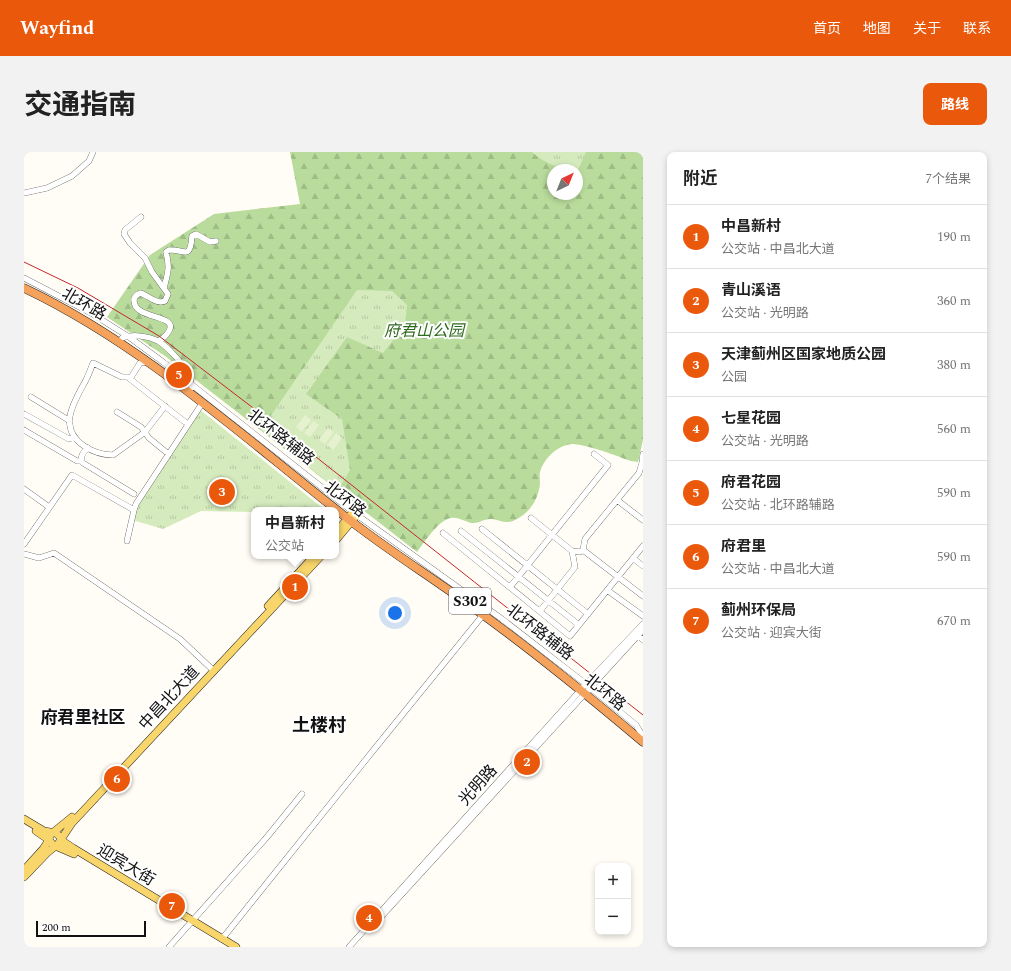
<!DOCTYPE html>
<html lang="zh">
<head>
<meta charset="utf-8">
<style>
  :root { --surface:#fff; --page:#f2f2f2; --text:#222; --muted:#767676; --line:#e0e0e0; --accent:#ea580c }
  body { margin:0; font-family:Spectral,"Noto Sans SC",serif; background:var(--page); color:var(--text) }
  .controls { position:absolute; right:12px; bottom:12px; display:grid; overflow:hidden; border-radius:8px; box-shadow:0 2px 6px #0003 }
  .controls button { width:36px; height:36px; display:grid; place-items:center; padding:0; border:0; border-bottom:1px solid var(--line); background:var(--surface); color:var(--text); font:20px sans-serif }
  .compass { position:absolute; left:523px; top:12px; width:36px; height:36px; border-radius:50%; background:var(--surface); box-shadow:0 2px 6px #0003; rotate:43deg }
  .scale { position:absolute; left:12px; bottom:10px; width:110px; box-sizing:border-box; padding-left:4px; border:2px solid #111; border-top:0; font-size:11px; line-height:14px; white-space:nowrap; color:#111; -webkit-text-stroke:3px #fff; paint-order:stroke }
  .you { position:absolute; left:371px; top:461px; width:14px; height:14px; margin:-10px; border:3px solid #fff; border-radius:50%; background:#1a73e8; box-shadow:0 0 0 6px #1a73e833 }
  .badge { display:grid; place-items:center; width:26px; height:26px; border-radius:50%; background:var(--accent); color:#fff; font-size:13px; font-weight:700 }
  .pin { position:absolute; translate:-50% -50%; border:2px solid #fff; box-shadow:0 1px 4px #0006 }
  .popup { position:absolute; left:227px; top:355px; width:88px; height:52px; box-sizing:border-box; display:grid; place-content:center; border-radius:8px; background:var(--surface); filter:drop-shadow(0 1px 3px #0005); font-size:13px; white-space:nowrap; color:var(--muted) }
  .popup b { font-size:15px; color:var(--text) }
  .popup::after { content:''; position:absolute; left:50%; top:100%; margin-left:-8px; border:8px solid transparent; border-top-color:var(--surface) }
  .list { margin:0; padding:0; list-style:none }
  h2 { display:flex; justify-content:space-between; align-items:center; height:52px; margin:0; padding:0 16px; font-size:17px }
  h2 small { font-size:13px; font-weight:400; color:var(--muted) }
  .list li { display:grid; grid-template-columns:26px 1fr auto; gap:12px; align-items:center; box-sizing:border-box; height:64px; padding:0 16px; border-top:1px solid var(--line) }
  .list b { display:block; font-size:15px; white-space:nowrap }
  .list p { margin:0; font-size:13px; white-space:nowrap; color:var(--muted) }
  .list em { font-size:13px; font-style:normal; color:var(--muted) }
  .map { position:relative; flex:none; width:619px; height:795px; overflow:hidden; border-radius:8px }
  header { display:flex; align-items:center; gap:24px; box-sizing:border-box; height:56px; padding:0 20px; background:var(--accent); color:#fff }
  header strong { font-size:19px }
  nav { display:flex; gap:22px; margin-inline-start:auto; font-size:14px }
  .intro { display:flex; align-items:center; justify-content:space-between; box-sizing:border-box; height:96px; padding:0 24px }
  h1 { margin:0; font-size:28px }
  .button { padding:10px 18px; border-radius:8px; background:var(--accent); color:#fff; font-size:14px; font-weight:700 }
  main { display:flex; gap:24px; padding:0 24px }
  aside { flex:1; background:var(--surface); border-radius:8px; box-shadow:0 2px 6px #0003 }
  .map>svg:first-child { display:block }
</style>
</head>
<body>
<header>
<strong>Wayfind</strong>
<nav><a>首页</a><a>地图</a><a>关于</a><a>联系</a></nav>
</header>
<div class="intro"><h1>交通指南</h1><a class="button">路线</a></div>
<main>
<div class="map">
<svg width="619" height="795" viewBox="0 0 619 795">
  <defs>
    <pattern id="forest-firs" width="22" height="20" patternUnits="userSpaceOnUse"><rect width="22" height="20" fill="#b9dc9c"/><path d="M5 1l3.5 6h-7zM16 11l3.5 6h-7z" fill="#9ebc85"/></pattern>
    <pattern id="park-tufts" width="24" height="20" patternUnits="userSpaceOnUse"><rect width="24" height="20" fill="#d5ebbd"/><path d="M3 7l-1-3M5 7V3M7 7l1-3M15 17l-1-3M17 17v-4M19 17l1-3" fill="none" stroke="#b6c8a1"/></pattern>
  </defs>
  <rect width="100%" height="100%" fill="#fffdf5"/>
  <path fill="url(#forest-firs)" fill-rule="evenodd" d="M266,0H619V288L614,310L607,309C589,303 569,294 549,292C535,292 520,306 516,320C515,323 516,328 516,332C514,349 504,363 489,369C481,372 475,368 468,367C461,366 454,372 447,371C440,369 434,365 427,366C414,368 401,390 393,400L141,204L83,165L126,103L190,62L276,52ZM529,18H553V42H529Z"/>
  <path fill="url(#park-tufts)" d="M508,0H562L553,20V18C537,18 520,11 508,0Z
    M333,138L368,139L383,153L381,173L359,201L323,185L282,242L318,267L326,318L314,338L237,278Z
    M175,257L301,358H230V363L228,360L177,359L139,377L105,367L112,348Z"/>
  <path fill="#e6f2cf" d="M281,263L287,268L278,280L272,275Z
    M289,269L295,273L286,285L280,281Z
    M304,276L310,280L301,292L295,288Z
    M312,281L318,286L309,298L303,293Z"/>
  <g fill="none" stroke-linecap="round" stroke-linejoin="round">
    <defs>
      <path id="minor" d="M0,41L23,36L48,24L65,9L69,0
        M117,65L101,78L100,82L106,91L121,106L128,120L144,142L141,149C132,153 124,143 116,141C113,143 110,144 110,148C109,168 155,162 145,179C142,184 139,187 134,189
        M0,126L67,161L105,185L139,210L333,363L478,467L562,532L612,573L619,584
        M140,136C144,120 146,116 142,100L145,98C161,97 166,109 168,84L172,82L186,90L192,89
        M98,186C109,182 124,184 134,189C143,194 162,215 166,224C167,228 167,232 167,236
        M106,227L116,211L124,210
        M7,245L46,269
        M141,254L121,280L89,303C79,303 69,300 60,294C33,275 50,250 62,228C65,222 67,216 69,211L98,225H104L106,227L161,270
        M93,260L117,275L125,286L142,300
        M0,262L45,287L50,285
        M0,278L53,309H57
        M64,296C59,300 55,306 59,311L110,342
        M619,302L618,311L615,321L561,387L559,398L619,444
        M0,337L25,355
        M593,348L619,368
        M507,366L548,399L556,400L559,398
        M458,377L564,462
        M437,379L555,473
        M419,381L546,484L619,394
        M103,389L110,358L112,352L177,253
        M0,392L48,323L110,358
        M0,402L15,406L30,401L156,487L190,519
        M609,406L619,414
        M486,435L584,313L570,302
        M583,438L619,464
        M516,459L551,415L548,399
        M614,483L619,488
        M357,765L619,478
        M198,787L348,600L459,463
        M145,795L243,685L278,642
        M325,795L562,532L619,472"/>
      <path id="major" d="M312,380L329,360
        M312,388L333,363
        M244,454L290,404
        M0,667L20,679L32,681L36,685L37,688L49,696L212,795
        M12,679L25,688L29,693L50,702
        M0,718L19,697L25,688L26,683L48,665
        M0,725L23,701L34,692L48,671L297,404"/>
      <path id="highway" d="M0,136C120,193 219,285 323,366C361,396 401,421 440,449C502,493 561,541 619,590"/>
    </defs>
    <use href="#minor" stroke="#444" stroke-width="6"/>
    <use href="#major" stroke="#222" stroke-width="8"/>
    <use href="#highway" stroke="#222" stroke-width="9"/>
    <use href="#minor" stroke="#fff" stroke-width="5.5"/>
    <use href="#major" stroke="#f9d66b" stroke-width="7"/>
    <use href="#highway" stroke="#f5a25d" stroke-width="8"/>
    <path stroke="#c4262e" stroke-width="1" d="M0,110L54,136L135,184L254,275L619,563"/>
  </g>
  <g text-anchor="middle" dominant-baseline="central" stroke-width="4" stroke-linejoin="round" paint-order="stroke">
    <rect fill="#fff" stroke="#585858" stroke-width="1" x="425" y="436" width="42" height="26" rx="3"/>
    <g font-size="15" font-weight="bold" fill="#111">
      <text x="446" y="449">S302</text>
    </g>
    <g font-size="16" fill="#111" stroke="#fff">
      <text transform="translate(60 152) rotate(30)">北环路</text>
      <text transform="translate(257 285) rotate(38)">北环路辅路</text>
      <text transform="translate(321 347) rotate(38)">北环路</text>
      <text transform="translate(516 480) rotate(38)">北环路辅路</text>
      <text transform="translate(581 540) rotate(39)">北环路</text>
      <text transform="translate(145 546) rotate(-47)">中昌北大道</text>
      <text transform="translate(454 633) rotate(-48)">光明路</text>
      <text transform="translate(102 713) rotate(31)">迎宾大街</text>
    </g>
    <g font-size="16" font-style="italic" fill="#2f6b1f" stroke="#fff">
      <text x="400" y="179">府君山公园</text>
    </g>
    <g font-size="17" font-weight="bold" fill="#111" stroke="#fff">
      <text x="59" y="566">府君里社区</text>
    </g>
    <g font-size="18" font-weight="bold" fill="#111" stroke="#fff">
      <text x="295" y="573">土楼村</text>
    </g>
  </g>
</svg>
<div class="controls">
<button>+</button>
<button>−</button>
</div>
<svg class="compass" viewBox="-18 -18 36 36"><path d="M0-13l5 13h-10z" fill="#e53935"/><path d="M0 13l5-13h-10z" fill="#767676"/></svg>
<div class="scale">200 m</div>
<div class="you"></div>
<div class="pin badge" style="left:271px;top:435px">1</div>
<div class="popup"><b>中昌新村</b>公交站</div>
<div class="pin badge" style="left:503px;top:610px">2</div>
<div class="pin badge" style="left:198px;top:340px">3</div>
<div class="pin badge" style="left:345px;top:766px">4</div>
<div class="pin badge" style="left:155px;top:223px">5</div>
<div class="pin badge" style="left:93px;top:627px">6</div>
<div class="pin badge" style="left:148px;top:754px">7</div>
</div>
<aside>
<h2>附近<small>7个结果</small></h2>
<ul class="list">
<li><span class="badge">1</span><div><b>中昌新村</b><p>公交站 · 中昌北大道</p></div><em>190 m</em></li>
<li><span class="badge">2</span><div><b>青山溪语</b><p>公交站 · 光明路</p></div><em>360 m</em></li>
<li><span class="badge">3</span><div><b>天津蓟州区国家地质公园</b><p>公园</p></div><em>380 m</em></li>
<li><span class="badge">4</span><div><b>七星花园</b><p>公交站 · 光明路</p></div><em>560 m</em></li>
<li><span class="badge">5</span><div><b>府君花园</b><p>公交站 · 北环路辅路</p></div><em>590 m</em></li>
<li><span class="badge">6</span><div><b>府君里</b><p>公交站 · 中昌北大道</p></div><em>590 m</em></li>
<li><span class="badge">7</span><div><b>蓟州环保局</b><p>公交站 · 迎宾大街</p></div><em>670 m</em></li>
</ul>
</aside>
</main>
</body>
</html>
